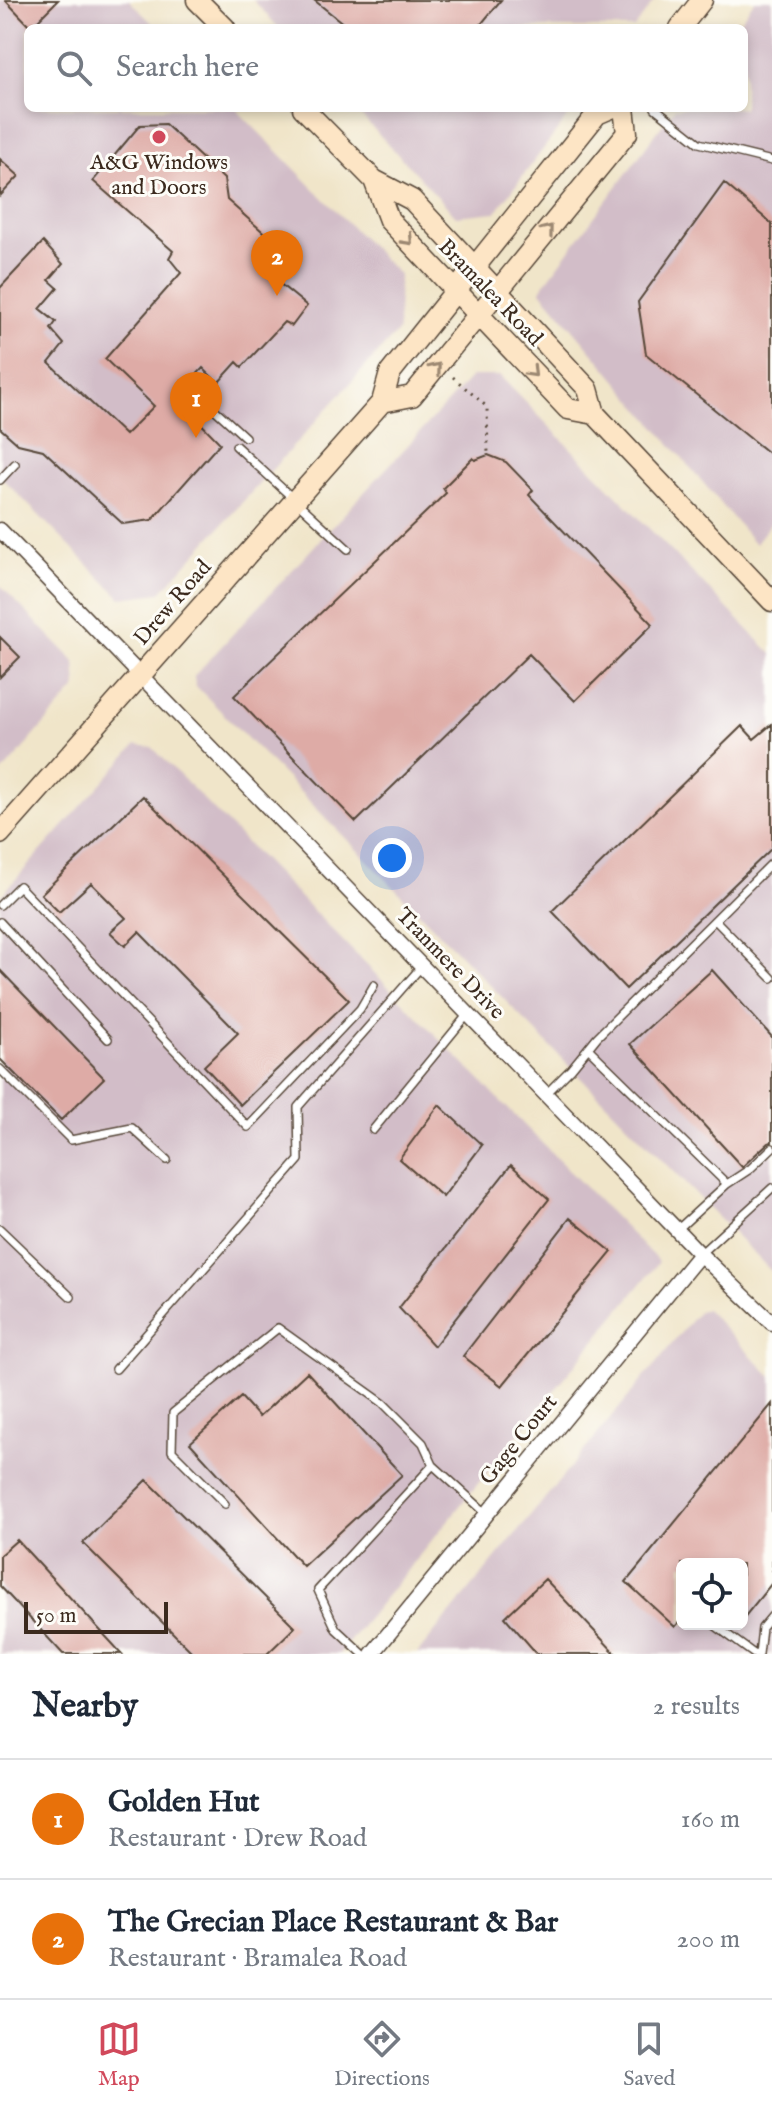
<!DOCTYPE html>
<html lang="en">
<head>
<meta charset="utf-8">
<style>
  :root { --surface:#fff; --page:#f2f2f3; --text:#1f2937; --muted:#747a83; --line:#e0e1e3; --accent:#d1495b }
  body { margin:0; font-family:"IM FELL English",serif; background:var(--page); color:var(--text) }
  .controls { position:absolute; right:24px; bottom:24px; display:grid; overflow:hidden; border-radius:12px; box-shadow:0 4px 12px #0003 }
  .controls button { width:72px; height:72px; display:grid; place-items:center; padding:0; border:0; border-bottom:2px solid var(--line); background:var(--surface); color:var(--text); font:40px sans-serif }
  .scale { position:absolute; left:24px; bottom:20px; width:144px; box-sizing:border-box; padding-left:8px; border:4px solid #3b2a1e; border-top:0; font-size:22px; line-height:28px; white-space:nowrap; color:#3b2a1e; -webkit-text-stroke:6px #fdfcf7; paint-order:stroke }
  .you { position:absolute; left:392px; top:858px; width:28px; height:28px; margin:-20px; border:6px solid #fff; border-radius:50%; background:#1a73e8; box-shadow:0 0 0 12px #1a73e833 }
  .badge { display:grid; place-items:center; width:52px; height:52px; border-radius:50%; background:var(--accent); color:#fff; font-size:26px; font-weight:700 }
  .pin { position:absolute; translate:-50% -66px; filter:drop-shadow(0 2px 4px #0008) }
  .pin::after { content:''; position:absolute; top:42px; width:28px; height:24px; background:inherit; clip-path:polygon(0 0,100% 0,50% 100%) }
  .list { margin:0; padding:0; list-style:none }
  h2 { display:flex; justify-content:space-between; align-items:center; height:104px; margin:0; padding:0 32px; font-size:34px }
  h2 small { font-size:26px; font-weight:400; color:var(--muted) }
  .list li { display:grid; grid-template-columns:52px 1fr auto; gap:24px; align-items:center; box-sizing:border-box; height:120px; padding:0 32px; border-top:2px solid var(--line) }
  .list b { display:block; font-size:30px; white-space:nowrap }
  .list p { margin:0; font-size:26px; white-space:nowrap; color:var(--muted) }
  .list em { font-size:26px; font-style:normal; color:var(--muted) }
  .icon { flex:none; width:44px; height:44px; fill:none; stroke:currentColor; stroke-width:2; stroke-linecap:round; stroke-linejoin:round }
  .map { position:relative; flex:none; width:772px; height:1654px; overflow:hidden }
  .search { position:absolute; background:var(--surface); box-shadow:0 4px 12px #0003; left:24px; right:24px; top:24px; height:88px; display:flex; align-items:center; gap:20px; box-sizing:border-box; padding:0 28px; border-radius:12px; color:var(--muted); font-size:30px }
  .sheet { height:344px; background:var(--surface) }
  nav { display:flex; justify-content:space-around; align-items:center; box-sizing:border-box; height:112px; border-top:2px solid var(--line); background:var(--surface); font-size:22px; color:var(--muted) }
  nav a { display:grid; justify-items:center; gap:4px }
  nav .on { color:var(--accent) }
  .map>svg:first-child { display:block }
</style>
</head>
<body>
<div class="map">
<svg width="772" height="1654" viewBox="0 0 772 1654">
  <rect width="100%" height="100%" fill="#fdfcf7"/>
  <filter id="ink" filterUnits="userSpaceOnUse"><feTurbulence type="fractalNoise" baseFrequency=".0125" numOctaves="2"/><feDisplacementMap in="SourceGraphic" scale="16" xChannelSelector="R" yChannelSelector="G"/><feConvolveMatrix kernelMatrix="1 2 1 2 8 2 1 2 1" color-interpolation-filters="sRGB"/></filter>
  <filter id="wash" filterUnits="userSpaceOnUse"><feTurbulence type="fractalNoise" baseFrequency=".006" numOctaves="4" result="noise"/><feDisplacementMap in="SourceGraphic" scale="32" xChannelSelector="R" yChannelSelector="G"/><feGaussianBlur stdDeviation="1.8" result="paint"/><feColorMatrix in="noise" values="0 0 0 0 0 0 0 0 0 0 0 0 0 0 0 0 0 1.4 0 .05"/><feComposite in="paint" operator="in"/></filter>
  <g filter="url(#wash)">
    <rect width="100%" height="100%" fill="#f0e5c9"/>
    <path fill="#d2bdc8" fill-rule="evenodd" d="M0,0H129L157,28H28V108H235L399,275L398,331L160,593L121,598L0,476Z
      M253,0H655L634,28H279Z
      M755,0H772V522L755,544L540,290L675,108H744V28H735Z
      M354,108H574L496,212L456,216Z
      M472,376H500L772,654V1272L195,685L194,676Z
      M0,585L75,662L77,687L0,775Z
      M136,745L152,747L659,1262L339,1654H0V897Z
      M706,1309L772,1377V1654H417L699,1311ZM682,1564H742V1624H682Z"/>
    <g id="blocks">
      <path fill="#deaba6" d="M5,0H58L31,27Z
        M314,0H501L478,28H349Z
        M165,124L224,179L227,200L279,246V259L290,268L279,283L307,306L292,326L284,322L242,367L237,362L218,383L203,368L192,380L187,379L183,381L182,386L184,390L176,398L220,443L152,520L123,524L43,450L18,444L0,428V288L43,242L63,264L49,280L58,288L40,309L56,322L51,329L64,344L49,363L125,435L154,406L105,359L181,273L169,258L173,251L93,181L140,125Z
        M0,159L19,176L0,196Z
        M724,183L772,224V456L646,354L638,302Z
        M488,455L506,462L533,490L529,495L653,624L575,701L529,654L356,822L234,696L446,493L443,488L473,458L475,460Z
        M0,637L20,657L0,677Z
        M772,724V848L626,989L552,911L742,726L754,739Z
        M143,796L349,1000L240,1105L204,1066L238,1033L139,932L125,946L110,932L126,918L91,883L59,912L41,894Z
        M0,970L104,1078L61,1120L0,1059Z
        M712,970L772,1037V1142L768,1143L742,1167L630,1044Z
        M439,1105L482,1145L443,1197L399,1159Z
        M511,1165L549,1199L434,1346L399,1308Z
        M570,1218L612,1252L502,1386L463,1356Z
        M307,1372L402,1475L303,1566L190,1443L241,1397L259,1417Z
        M772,1404V1583L742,1620V1564H682V1619L675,1627L626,1582Z
        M147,1480L295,1627L267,1654H194L83,1543Z
        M17,1540L122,1654H63L0,1586V1555Z
        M545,1579L616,1654H537L505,1617Z"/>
    </g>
  </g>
  <g filter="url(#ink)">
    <use href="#blocks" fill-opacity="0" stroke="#564638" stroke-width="2"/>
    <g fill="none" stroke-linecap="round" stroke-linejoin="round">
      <defs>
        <path id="lane" d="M655,108L699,143L772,161
          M188,385L245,437
          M236,446L348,549
          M0,480L15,464
          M0,905L19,886L248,1127L360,1009L374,985
          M715,920L772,978
          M0,922L108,1039
          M588,1048L727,1184
          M0,1069L71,1140L132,1128L167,1160
          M546,1094L571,1069L597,1037L772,863
          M373,1130L468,1014
          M0,1229L71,1297
          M677,1230L727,1184L750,1169L772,1148
          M700,1254L772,1188
          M116,1369L299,1160L298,1107L422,966
          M225,1504L172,1451L173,1413L278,1328L383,1403L423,1443L433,1465
          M713,1624L754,1654
          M363,1654L336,1629L318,1590L433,1465L487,1514
          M759,1654L762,1628L772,1616"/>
        <path id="street" d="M0,530L700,1254L772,1323
          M372,1654L700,1254"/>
        <path id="secondary" d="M197,0L225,28
          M680,28L702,0
          M303,108L374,180L412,200L588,389L595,414L772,601
          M374,180L389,220L568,409L595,414
          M382,402L412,396L627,133L624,108
          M0,834L382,402L390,373L597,114L611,108"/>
      </defs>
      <use href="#lane" stroke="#564638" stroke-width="10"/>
      <use href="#street" stroke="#564638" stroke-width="17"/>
      <use href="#secondary" stroke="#564638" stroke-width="23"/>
      <path stroke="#564638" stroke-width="3" stroke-dasharray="2 6" stroke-linecap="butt" d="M453,377L487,407L488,455"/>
      <use href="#lane" stroke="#fff" stroke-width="7"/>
      <use href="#street" stroke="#fff" stroke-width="14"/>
      <use href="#secondary" stroke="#fde5c5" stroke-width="20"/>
    </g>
    <defs><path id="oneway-chevron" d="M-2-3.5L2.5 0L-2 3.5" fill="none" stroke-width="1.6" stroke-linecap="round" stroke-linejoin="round" transform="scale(2)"/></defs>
    <g stroke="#9c8872">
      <use href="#oneway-chevron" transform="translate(548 230) rotate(-51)"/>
      <use href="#oneway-chevron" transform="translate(408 240) rotate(47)"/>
      <use href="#oneway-chevron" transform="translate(436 368) rotate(-50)"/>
      <use href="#oneway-chevron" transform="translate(532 372) rotate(46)"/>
    </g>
  </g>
  <circle fill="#d1495b" stroke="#fdfcf7" stroke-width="3" cx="159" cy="137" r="8"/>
  <g text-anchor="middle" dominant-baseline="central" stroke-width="6" stroke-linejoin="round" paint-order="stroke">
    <g font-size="22" fill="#3b2a1e" stroke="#fdfcf7">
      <text x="159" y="163">A&amp;G Windows<tspan x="159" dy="25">and Doors</tspan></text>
    </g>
    <g font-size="22" fill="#3b2a1e" stroke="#fdfcf7">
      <text transform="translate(490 293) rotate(46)">Bramalea Road</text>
      <text transform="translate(173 603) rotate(-49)">Drew Road</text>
      <text transform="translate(450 964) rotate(46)">Tranmere Drive</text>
      <text transform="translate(519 1440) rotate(-51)">Gage Court</text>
    </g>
  </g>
</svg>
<div class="controls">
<button><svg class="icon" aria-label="locate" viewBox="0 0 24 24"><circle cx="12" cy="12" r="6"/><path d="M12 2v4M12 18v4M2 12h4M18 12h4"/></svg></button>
</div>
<div class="scale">50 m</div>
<div class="you"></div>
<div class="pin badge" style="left:196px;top:438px;background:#e8710a">1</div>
<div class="pin badge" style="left:277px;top:296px;background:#e8710a">2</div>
<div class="search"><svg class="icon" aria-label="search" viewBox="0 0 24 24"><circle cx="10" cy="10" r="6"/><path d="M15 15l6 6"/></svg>Search here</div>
</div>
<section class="sheet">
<h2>Nearby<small>2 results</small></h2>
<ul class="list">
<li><span class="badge" style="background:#e8710a">1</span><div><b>Golden Hut</b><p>Restaurant · Drew Road</p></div><em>160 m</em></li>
<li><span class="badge" style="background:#e8710a">2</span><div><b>The Grecian Place Restaurant &amp; Bar</b><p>Restaurant · Bramalea Road</p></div><em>200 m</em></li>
</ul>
</section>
<nav>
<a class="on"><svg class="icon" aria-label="map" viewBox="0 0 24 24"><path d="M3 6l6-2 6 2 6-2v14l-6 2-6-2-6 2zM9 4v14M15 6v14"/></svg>Map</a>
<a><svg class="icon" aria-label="directions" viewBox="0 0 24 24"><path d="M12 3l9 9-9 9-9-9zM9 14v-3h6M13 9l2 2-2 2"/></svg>Directions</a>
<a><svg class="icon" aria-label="saved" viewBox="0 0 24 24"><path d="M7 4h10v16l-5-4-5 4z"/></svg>Saved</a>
</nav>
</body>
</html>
